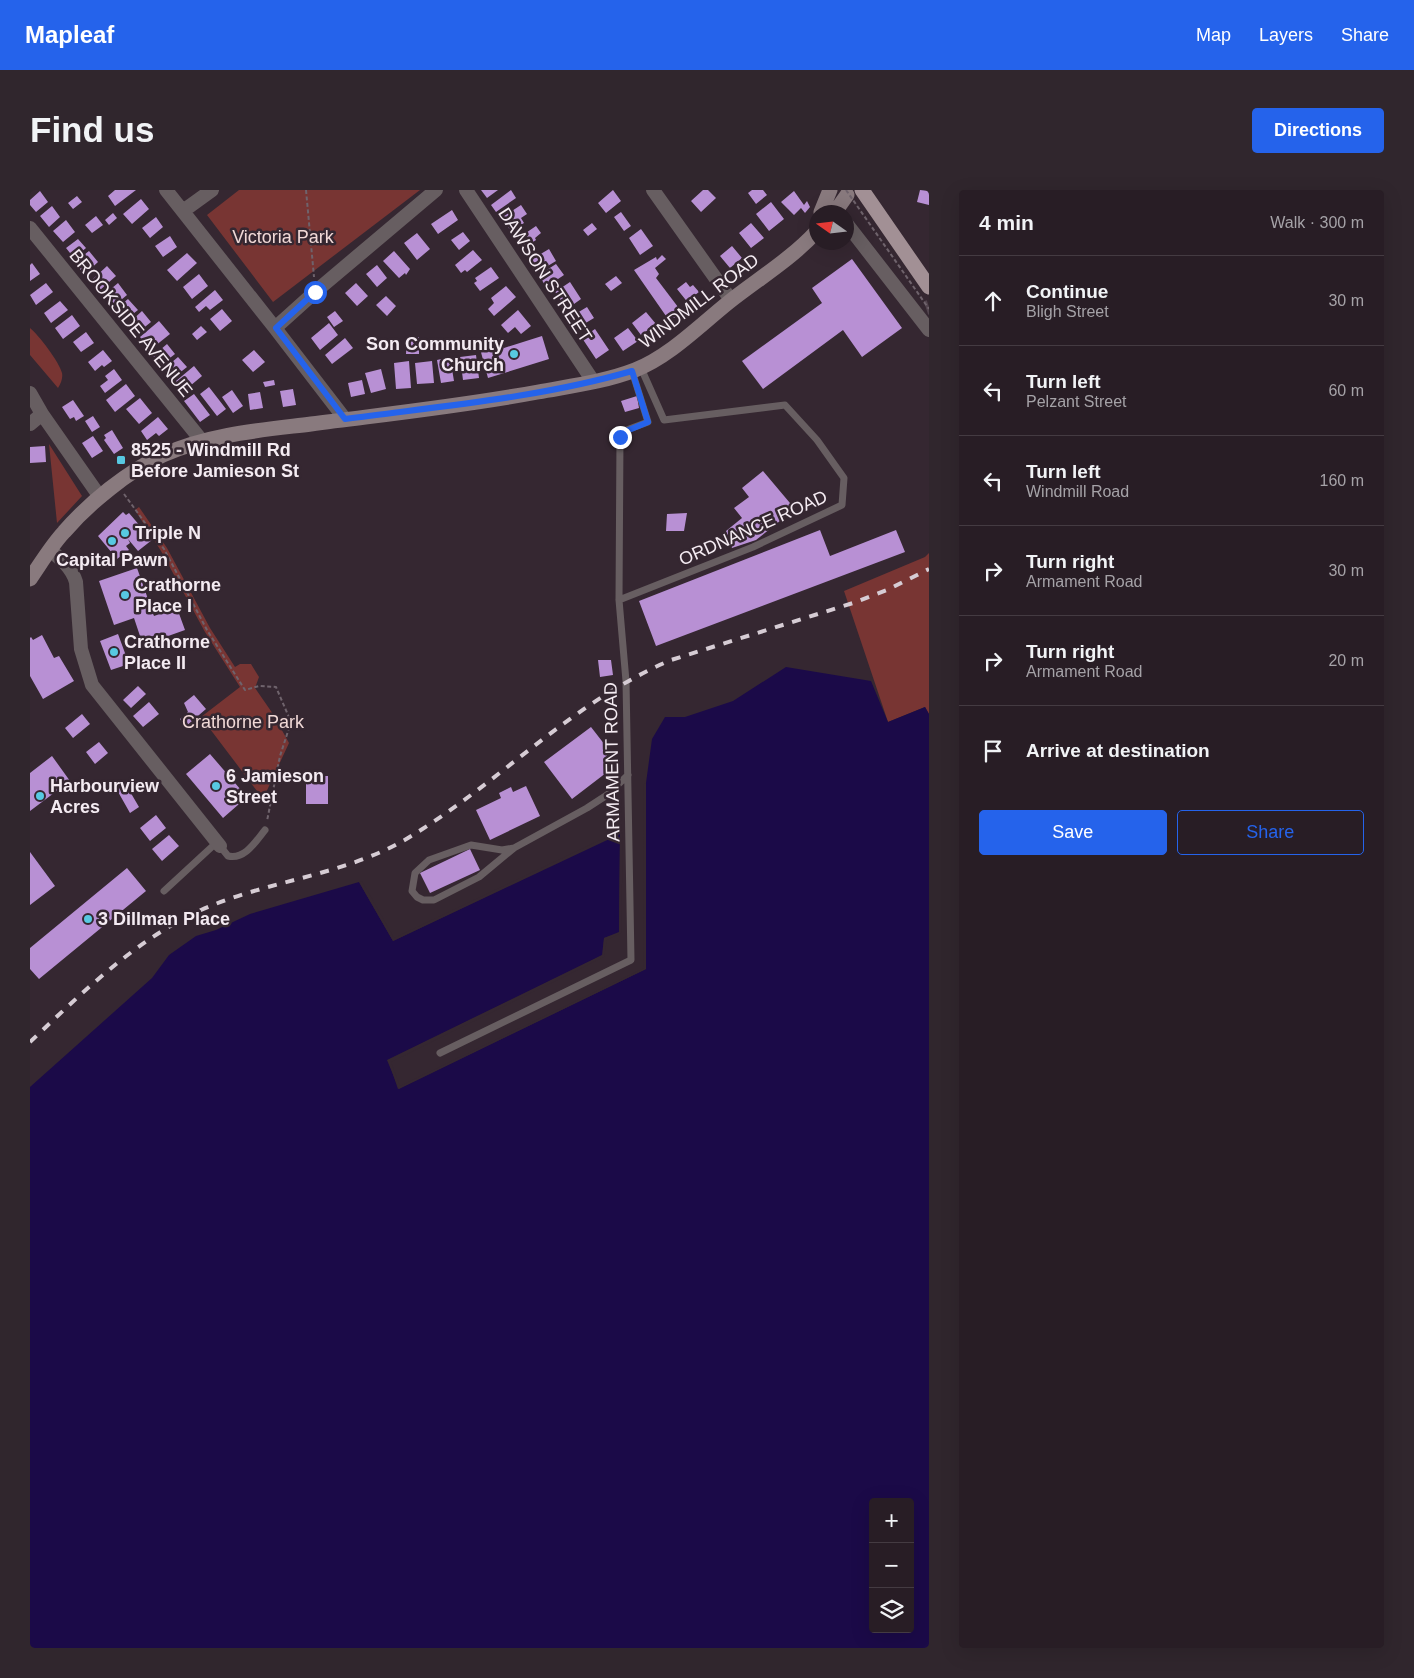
<!DOCTYPE html>
<html lang="en">
<head>
<meta charset="utf-8">
<style>
  :root { --surface:#281d25; --page:#30262d; --text:#f1f3f6; --muted:#a5a2a7; --line:#443b42; --accent:#2563eb }
  body { margin:0; font-family:Helvetica,sans-serif; background:var(--page); color:var(--text) }
  .controls { position:absolute; right:15px; bottom:15px; display:grid; overflow:hidden; border-radius:5px; box-shadow:0 5px 20px #0002 }
  .controls button { width:45px; height:45px; display:grid; place-items:center; padding:0; border:0; border-bottom:1px solid var(--line); background:var(--surface); color:var(--text); font:25px sans-serif }
  .compass { position:absolute; left:779px; top:15px; width:45px; height:45px; border-radius:50%; background:var(--surface); box-shadow:0 5px 20px #0002; rotate:284deg }
  .stop { position:absolute; width:15px; height:15px; margin:-11px; border:4px solid #2563eb; border-radius:50%; background:#fff }
  .stop.end { background:#2563eb; border-color:#fff; box-shadow:0 1px 5px #0008 }
  .list { margin:0; padding:0; list-style:none }
  h2 { display:flex; justify-content:space-between; align-items:center; height:65px; margin:0; padding:0 20px; font-size:21px }
  h2 small { font-size:16px; font-weight:400; color:var(--muted) }
  .list li { display:grid; grid-template-columns:32px 1fr auto; gap:15px; align-items:center; box-sizing:border-box; height:90px; padding:0 20px; border-top:1px solid var(--line) }
  .list b { display:block; font-size:19px; white-space:nowrap }
  .list p { margin:0; font-size:16px; white-space:nowrap; color:var(--muted) }
  .list em { font-size:16px; font-style:normal; color:var(--muted) }
  .actions { display:flex; gap:10px; padding:15px 20px }
  .actions a { flex:1; padding:11px 0; border:1px solid var(--accent); border-radius:5px; text-align:center; font-size:18px; color:var(--accent) }
  .actions .main { background:var(--accent); color:#fff }
  .icon { flex:none; width:28px; height:28px; fill:none; stroke:currentColor; stroke-width:2; stroke-linecap:round; stroke-linejoin:round }
  .map { position:relative; flex:none; width:899px; height:1458px; overflow:hidden; border-radius:5px }
  header { display:flex; align-items:center; gap:30px; box-sizing:border-box; height:70px; padding:0 25px; background:var(--accent); color:#fff }
  header strong { font-size:24px }
  nav { display:flex; gap:28px; margin-inline-start:auto; font-size:18px }
  .intro { display:flex; align-items:center; justify-content:space-between; box-sizing:border-box; height:120px; padding:0 30px }
  h1 { margin:0; font-size:35px }
  .button { padding:12px 22px; border-radius:5px; background:var(--accent); color:#fff; font-size:18px; font-weight:700 }
  main { display:flex; gap:30px; padding:0 30px }
  aside { flex:1; background:var(--surface); border-radius:5px; box-shadow:0 5px 20px #0002 }
  .map>svg:first-child { display:block }
</style>
</head>
<body>
<header>
<strong>Mapleaf</strong>
<nav><a>Map</a><a>Layers</a><a>Share</a></nav>
</header>
<div class="intro"><h1>Find us</h1><a class="button">Directions</a></div>
<main>
<div class="map">
<svg width="899" height="1458" viewBox="0 0 899 1458">
  <rect width="100%" height="100%" fill="#352731"/>
  <path fill="#783533" d="M209,0H390L243,112L177,25Z
    M0,138C8,144 30,173 32,183C33,188 31,193 28,198L0,165Z
    M19,254L52,306L27,333Z
    M109,317L137,358L180,438L205,477L210,474H221L229,487L225,498L243,524L259,553L233,609L171,527L210,497L175,442L131,361L105,320Z
    M899,363V524L895,517L858,532L814,401L895,367Z"/>
  <path fill="#1b0a48" fill-rule="evenodd" d="M756,477L841,491L858,532L895,517L899,524V1458H0V897L122,788L139,765L166,746L186,740L220,724L329,692L363,751L590,643L589,743L574,748L573,765L358,870L368,899L616,779V593L622,549L635,527H655L703,511ZM843,1312H880V1439H843Z"/>
  <path fill="#352731" d="M616,593V779L369,899L357,870L572,765L574,748L589,742L590,644L363,751L329,692L332,691L364,748L589,641L593,643L591,743L577,750L574,767L361,872L370,896L614,778L613,607L614,594Z"/>
  <path fill="#b890d4" d="M85,0H106L85,16L78,6Z
    M451,0H468L457,8Z
    M481,0L486,8L466,22L461,15Z
    M583,0L591,11L576,23L568,13Z
    M673,0H678L686,8L671,22L661,11Z
    M722,0H733L737,5L726,14L718,3Z
    M890,0L899,1V15L887,12Z
    M10,1L18,12L6,22L0,15V10Z
    M764,1L774,15L777,11L780,17L775,23L771,18L764,25L751,12Z
    M47,6L52,12L43,19L38,13Z
    M111,9L119,19L102,34L93,24Z
    M741,12L754,29L739,41L726,24Z
    M491,15L497,24L491,28L494,33L481,41L471,28Z
    M22,16L30,27L19,37L10,26Z
    M422,20L428,30L408,44L401,34Z
    M591,22L601,36L594,41L584,27Z
    M83,23L87,28L79,35L75,30Z
    M66,26L73,35L62,43L55,35Z
    M126,27L133,37L120,48L112,38Z
    M36,30L45,42L33,52L23,41Z
    M562,33L567,39L558,46L553,40Z
    M721,33L734,48L721,58L709,43Z
    M506,36L511,43L505,48L506,50L493,59L487,49Z
    M611,39L623,56L610,65L599,48Z
    M433,42L440,51L429,60L421,50Z
    M387,43L400,59L387,70L374,53Z
    M140,46L147,57L133,67L125,56Z
    M48,49L56,58L44,68L36,58Z
    M702,56L712,68L700,78L690,66Z
    M519,59L526,71L506,83L499,71Z
    M443,60L452,70L437,82L435,80L431,83L425,75Z
    M59,61L68,72L56,83L55,81L53,82L47,76L49,74L46,71Z
    M364,61L380,79L376,85L375,83L369,88L353,71Z
    M157,63L167,73L147,91L137,80Z
    M632,65L636,69L625,78L629,84L626,88L648,117L644,120L648,125L644,128L640,123L636,126L604,80L626,67L627,70Z
    M822,69L872,138L832,167L813,140L733,199L712,171L792,113L782,98Z
    M2,73L10,84L0,91V75Z
    M526,74L534,85L516,97L509,85Z
    M347,75L357,88L347,97L336,84Z
    M77,76L86,86L70,100L62,90Z
    M461,77L469,88L450,101L444,93L447,91L445,88Z
    M169,84L178,96L162,109L153,97Z
    M586,86L592,93L581,101L575,94Z
    M540,92L551,109L537,119L525,102Z
    M656,92L660,97L663,95L669,102L665,105L667,108L659,114L647,99Z
    M16,93L23,102L6,115L0,105Z
    M88,93L97,105L85,115L75,104Z
    M326,93L338,106L327,116L315,103Z
    M476,96L486,107L464,126L458,119L464,113L461,108Z
    M185,100L193,110L180,120L176,116L169,122L165,117Z
    M356,106L366,116L357,126L346,115Z
    M98,109L108,120L95,130L86,119Z
    M30,111L38,120L21,133L14,123Z
    M557,117L564,128L549,137L542,126Z
    M192,119L202,131L190,141L180,129Z
    M488,120L501,136L491,144L485,137L478,143L471,135Z
    M112,121L121,132L106,144L105,143L104,144L98,134Z
    M305,121L313,131L304,137L297,127Z
    M616,122L626,134L611,145L602,133Z
    M42,125L50,136L33,149L25,138Z
    M129,131L140,144L120,160L110,147Z
    M299,133L308,145L290,160L281,148Z
    M171,136L177,142L167,150L162,144Z
    M598,138L608,151L593,161L584,148Z
    M565,139L579,160L566,169L552,148Z
    M56,142L64,153L51,162L43,152Z
    M512,146L519,169L458,188L449,155L472,148L474,158Z
    M377,147H389V164H376Z
    M315,148L323,158L302,174L295,165Z
    M137,154L145,164L131,175L123,166Z
    M73,160L82,171L74,177L72,175L65,181L58,172Z
    M224,160L235,172L223,182L212,170Z
    M446,165L449,188L433,190L430,167Z
    M148,167L157,177L143,188L135,178Z
    M420,167L424,191L411,193L407,170Z
    M379,171L381,198L366,199L364,173Z
    M402,171L404,193L387,194L385,173Z
    M164,176L172,186L154,201L146,191Z
    M84,179L92,190L75,203L70,196L78,190L75,186Z
    M351,179L356,199L341,203L335,183Z
    M244,190L245,195L235,197L233,192Z
    M332,190L335,204L321,207L318,193Z
    M96,194L105,206L85,222L76,210Z
    M179,197L196,219L187,226L170,204Z
    M263,199L266,215L253,217L250,201Z
    M202,200L213,216L203,223L192,207Z
    M230,202L233,218L220,220L218,204Z
    M164,204L180,225L170,232L154,211Z
    M607,206L609,218L595,222L591,211Z
    M110,208L122,223L109,234L96,219Z
    M43,210L54,226L46,231L44,227L40,229L32,217Z
    M63,226L70,237L62,242L55,231Z
    M128,227L138,239L129,246L126,243L117,250L111,241Z
    M82,240L93,258L84,264L74,250L76,248L74,245Z
    M63,246L73,261L62,268L52,253Z
    M15,256L16,272L0,273V257Z
    M733,281L765,319L726,350L702,358L696,341L712,328L704,318L719,307L712,298Z
    M93,322L96,325L99,323L122,350L108,361L98,349L100,353L96,356L99,360L87,369L68,346Z
    M657,323L654,341H636L637,324Z
    M790,340L800,366L866,340L875,362L626,456L609,411Z
    M107,378L124,426L147,418L155,440L113,455L104,428L84,435L69,391Z
    M88,444L99,474L81,480L70,451Z
    M12,445L24,468L29,466L44,491L13,509L0,486V448L1,447L3,450Z
    M568,470H581L583,485L570,487Z
    M108,496L116,504L101,518L93,510Z
    M164,505L176,519L155,537L150,529L158,522L154,513Z
    M119,512L129,524L113,537L103,526Z
    M52,524L60,534L43,548L35,538Z
    M561,537L589,573L542,609L514,572Z
    M69,552L78,563L65,574L56,562Z
    M180,564L217,607L193,628L156,584Z
    M22,566L40,591L0,621V583Z
    M276,586H298V614H276Z
    M98,593L102,605L109,617L100,623L87,600Z
    M496,596L510,626L460,650L446,620L471,608L469,603L481,597L483,602Z
    M126,625L136,638L120,651L110,638Z
    M139,645L149,656L132,671L122,659Z
    M440,659L450,680L400,703L390,683Z
    M0,662L25,696L0,715Z
    M97,678L116,701L9,789L0,779V758Z"/>
  <g fill="none" stroke-linecap="round" stroke-linejoin="round">
    <path stroke="#52444e" stroke-width="14" stroke-dasharray="14 7" stroke-linecap="butt" d="M896,118L899,117"/>
    <path stroke="#6f636c" stroke-width="2" stroke-dasharray="4 2.5" stroke-linecap="butt" d="M276,0L284,87
      M94,304L134,359L177,440L215,500L229,496L246,497L261,532L250,566L237,631"/>
    <path stroke="#675e61" stroke-width="7" d="M589,410L723,357L812,315L814,288L787,250L755,215L634,230L611,178
      M190,656L198,666C215,670 226,651 235,640
      M484,658L472,660L441,655L399,670L385,683L382,701L387,707L393,710H404L449,687L484,658L557,618L577,605L598,585
      M134,701L186,653
      M410,863L601,770L596,491L589,410L590,247L594,241L618,232L602,181"/>
    <path stroke="#675e61" stroke-width="14" d="M136,0L245,138L315,229
      M436,0L563,191
      M623,0L701,110
      M153,21L182,0
      M816,33L899,140
      M0,38L172,251
      M245,138L285,102L406,0
      M0,203L12,224L70,307
      M0,234L12,224
      M20,360C31,369 42,378 46,392L51,459L62,495L190,656"/>
    <path stroke="#897a7e" stroke-width="15" d="M791,22L800,0
      M805,22L817,5
      M0,389C11,373 21,356 34,342C58,314 98,281 133,265C179,244 232,240 281,234C357,224 433,216 508,202C540,196 574,192 605,180C640,166 669,136 699,112C728,89 761,69 786,42"/>
    <path stroke="#a29095" stroke-width="15" d="M832,0L899,97"/>
    <path stroke="#d6ccd4" stroke-width="4" stroke-dasharray="9 9" stroke-linecap="butt" d="M0,852C52,803 105,750 171,720C238,690 314,686 378,648C471,592 540,513 641,470L823,413L857,400L899,379"/>
    <path stroke="#6f636c" stroke-width="2" stroke-dasharray="4 2.5" stroke-linecap="butt" d="M816,0L899,119"/>
  </g>
  <g fill="none" stroke-linecap="round" stroke-linejoin="round">
    <path stroke="#2563eb" stroke-width="6" d="M285,102L246,138L315,229C411,216 509,208 602,181L618,232L594,242L590,247"/>
  </g>
  <g fill="#57c9e2" stroke="#352731" stroke-width="2">
    <circle cx="484" cy="164" r="5"/>
    <rect x="86" y="265" width="10" height="10" rx="2.5"/>
    <circle cx="95" cy="343" r="5"/>
    <circle cx="82" cy="351" r="5"/>
    <circle cx="95" cy="405" r="5"/>
    <circle cx="84" cy="462" r="5"/>
    <circle cx="186" cy="596" r="5"/>
    <circle cx="10" cy="606" r="5"/>
    <circle cx="58" cy="729" r="5"/>
  </g>
  <g text-anchor="middle" dominant-baseline="central" stroke-width="5" stroke-linejoin="round" paint-order="stroke">
    <g font-size="18" fill="#f1d9d7" stroke="#352731">
      <text x="253" y="47">Victoria Park</text>
      <text x="213" y="532">Crathorne Park</text>
    </g>
    <g font-size="18" fill="#f4ebf2" stroke="#352731">
      <text transform="translate(515 85) rotate(57)">DAWSON STREET</text>
      <text transform="translate(669 111) rotate(-37)">WINDMILL ROAD</text>
      <text transform="translate(101 133) rotate(51)">BROOKSIDE AVENUE</text>
      <text transform="translate(723 338) rotate(-24)">ORDNANCE ROAD</text>
      <text transform="translate(582 572) rotate(-91)">ARMAMENT ROAD</text>
    </g>
    <g font-size="18" font-weight="bold" fill="#f4ebf2" stroke="#352731" text-anchor="start">
      <text x="474" y="154" text-anchor="end">Son Community<tspan x="474" dy="21">Church</tspan></text>
      <text x="101" y="260">8525 - Windmill Rd<tspan x="101" dy="21">Before Jamieson St</tspan></text>
      <text x="105" y="343">Triple N</text>
      <text x="82" y="370" text-anchor="middle">Capital Pawn</text>
      <text x="105" y="395">Crathorne<tspan x="105" dy="21">Place I</tspan></text>
      <text x="94" y="452">Crathorne<tspan x="94" dy="21">Place II</tspan></text>
      <text x="196" y="586">6 Jamieson<tspan x="196" dy="21">Street</tspan></text>
      <text x="20" y="596">Harbourview<tspan x="20" dy="21">Acres</tspan></text>
      <text x="68" y="729">3 Dillman Place</text>
    </g>
  </g>
</svg>
<div class="controls">
<button>+</button>
<button>−</button>
<button><svg class="icon" aria-label="layers" viewBox="0 0 24 24"><path d="M12 4l9 5-9 5-9-5zM3 14l9 5 9-5"/></svg></button>
</div>
<svg class="compass" viewBox="-18 -18 36 36"><path d="M0-13l5 13h-10z" fill="#e53935"/><path d="M0 13l5-13h-10z" fill="#a5a2a7"/></svg>
<div class="stop" style="left:285px;top:102px"></div>
<div class="stop end" style="left:590px;top:247px"></div>
</div>
<aside>
<h2>4 min<small>Walk · 300 m</small></h2>
<ul class="list">
<li><svg class="icon" aria-label="ahead" viewBox="0 0 24 24"><path d="M12 20V5M6 11l6-6 6 6"/></svg><div><b>Continue</b><p>Bligh Street</p></div><em>30 m</em></li>
<li><svg class="icon" aria-label="left" viewBox="0 0 24 24"><path d="M17 20v-9H6M10 6l-5 5 5 5"/></svg><div><b>Turn left</b><p>Pelzant Street</p></div><em>60 m</em></li>
<li><svg class="icon" aria-label="left" viewBox="0 0 24 24"><path d="M17 20v-9H6M10 6l-5 5 5 5"/></svg><div><b>Turn left</b><p>Windmill Road</p></div><em>160 m</em></li>
<li><svg class="icon" aria-label="right" viewBox="0 0 24 24"><path d="M7 20v-9h11M14 6l5 5-5 5"/></svg><div><b>Turn right</b><p>Armament Road</p></div><em>30 m</em></li>
<li><svg class="icon" aria-label="right" viewBox="0 0 24 24"><path d="M7 20v-9h11M14 6l5 5-5 5"/></svg><div><b>Turn right</b><p>Armament Road</p></div><em>20 m</em></li>
<li><svg class="icon" aria-label="arrive" viewBox="0 0 24 24"><path d="M6 21V4h12l-3 4 3 4H6"/></svg><div><b>Arrive at destination</b></div></li>
</ul>
<div class="actions"><a class="main">Save</a><a>Share</a></div>
</aside>
</main>
</body>
</html>
